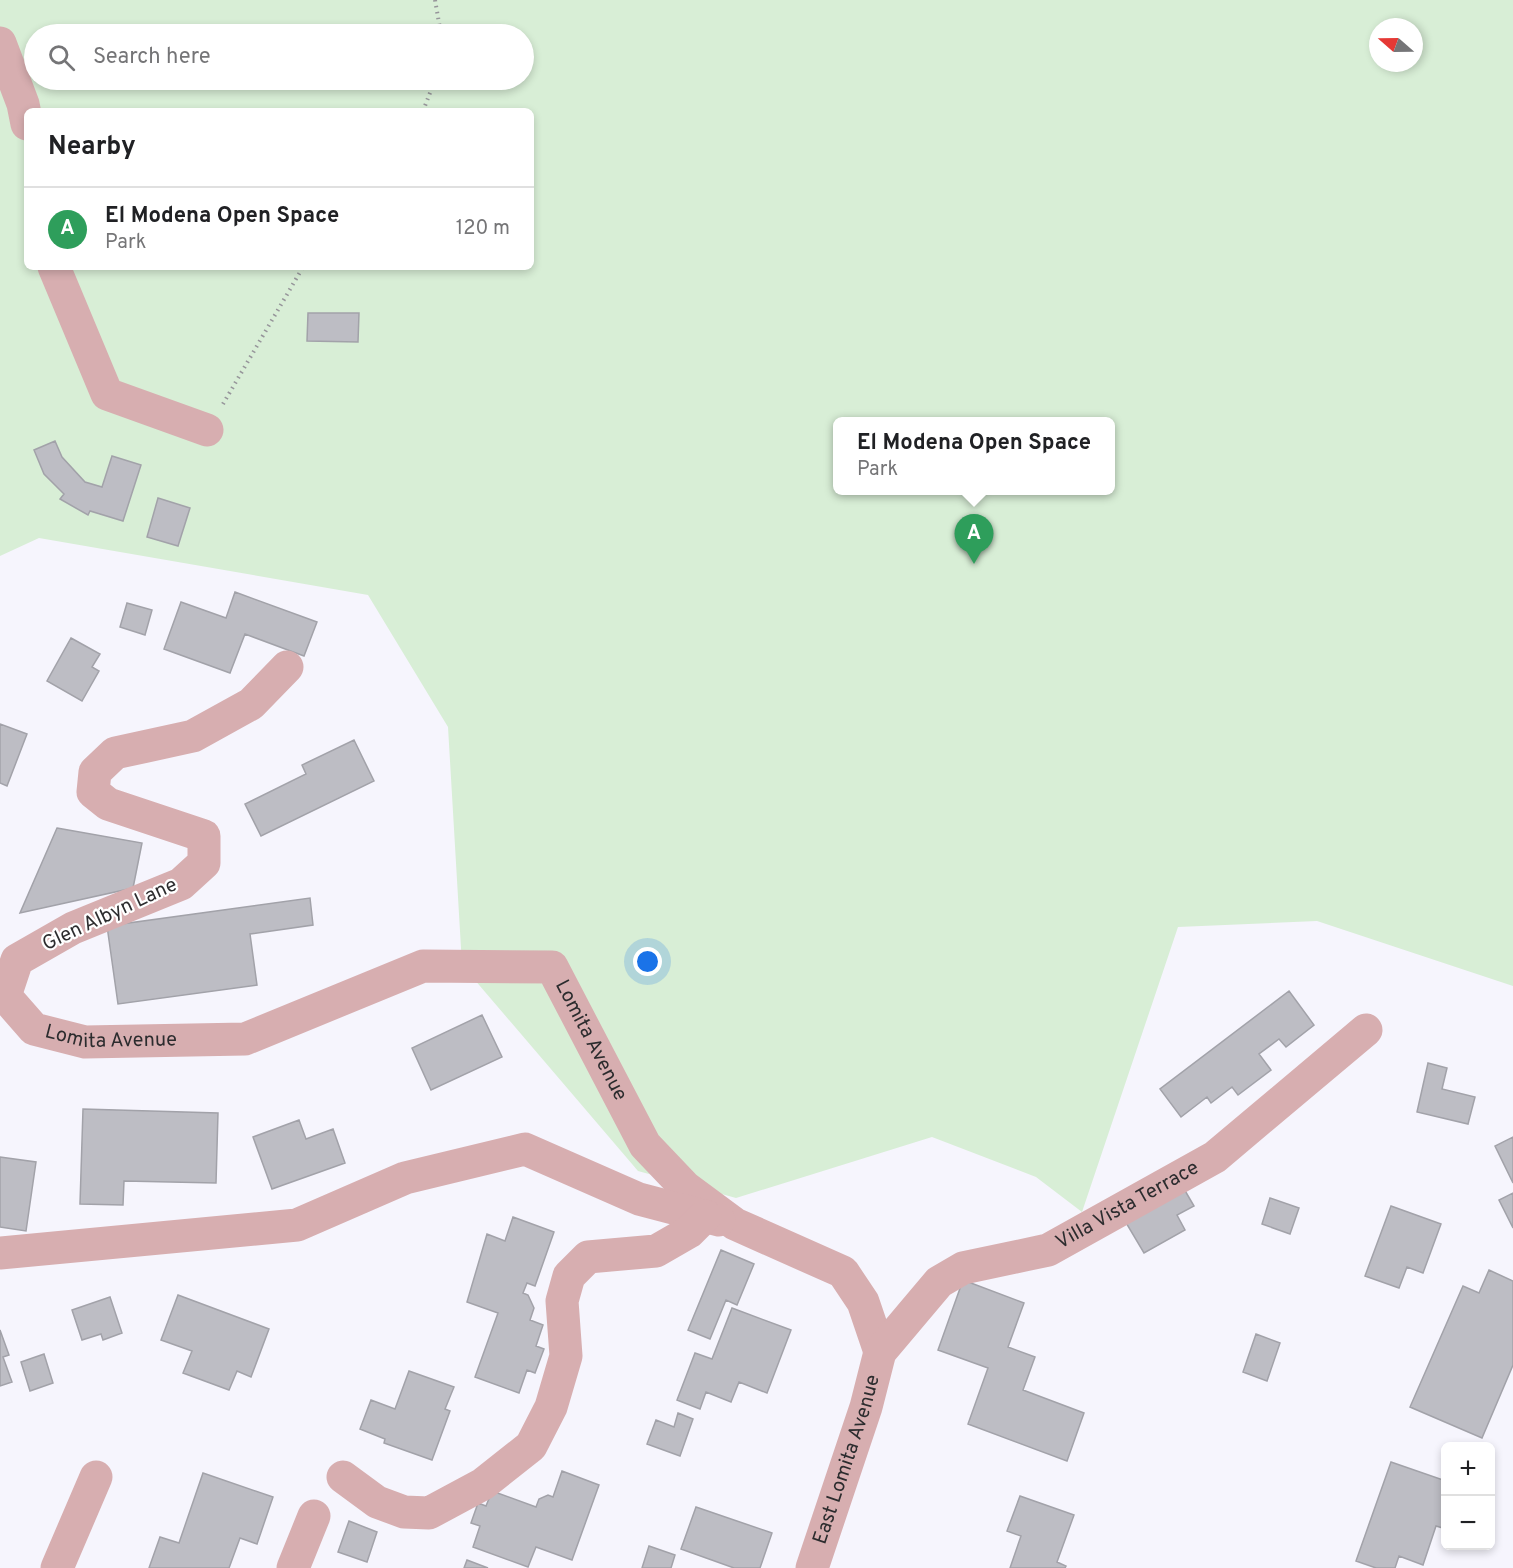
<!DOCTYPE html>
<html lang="en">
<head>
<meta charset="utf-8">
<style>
  :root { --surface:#fff; --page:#f6f6f6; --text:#202124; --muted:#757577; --line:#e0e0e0; --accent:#26624d }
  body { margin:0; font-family:Overpass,sans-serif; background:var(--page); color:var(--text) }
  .controls { position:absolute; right:18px; bottom:18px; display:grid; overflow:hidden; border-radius:9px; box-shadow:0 3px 9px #0003 }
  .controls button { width:54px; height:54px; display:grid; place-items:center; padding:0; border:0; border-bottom:2px solid var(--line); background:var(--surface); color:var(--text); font:30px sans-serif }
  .compass { position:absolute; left:1369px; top:18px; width:54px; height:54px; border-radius:50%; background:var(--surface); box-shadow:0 3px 9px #0003; rotate:290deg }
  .you { position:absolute; left:648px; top:962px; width:21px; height:21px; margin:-15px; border:4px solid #fff; border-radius:50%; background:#1a73e8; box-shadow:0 0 0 9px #1a73e833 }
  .badge { display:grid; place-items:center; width:39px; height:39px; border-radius:50%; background:var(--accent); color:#fff; font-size:20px; font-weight:700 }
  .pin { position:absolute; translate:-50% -50px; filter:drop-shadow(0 2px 3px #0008) }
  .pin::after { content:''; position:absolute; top:32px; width:21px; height:18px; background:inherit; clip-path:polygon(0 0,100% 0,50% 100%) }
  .popup { position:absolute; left:833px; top:417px; width:282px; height:78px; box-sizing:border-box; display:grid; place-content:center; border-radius:9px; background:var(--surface); filter:drop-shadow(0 2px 4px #0005); font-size:20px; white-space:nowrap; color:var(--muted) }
  .popup b { font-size:22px; color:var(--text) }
  .popup::after { content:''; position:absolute; left:50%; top:100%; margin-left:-12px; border:12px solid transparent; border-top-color:var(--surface) }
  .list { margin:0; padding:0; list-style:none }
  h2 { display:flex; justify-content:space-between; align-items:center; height:78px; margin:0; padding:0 24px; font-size:26px }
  h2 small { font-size:20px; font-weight:400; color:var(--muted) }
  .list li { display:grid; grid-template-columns:39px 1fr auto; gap:18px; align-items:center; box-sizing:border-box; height:84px; padding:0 24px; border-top:2px solid var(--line) }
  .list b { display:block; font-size:22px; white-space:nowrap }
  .list p { margin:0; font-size:20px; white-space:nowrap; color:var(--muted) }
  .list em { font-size:20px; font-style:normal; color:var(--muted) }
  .icon { flex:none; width:33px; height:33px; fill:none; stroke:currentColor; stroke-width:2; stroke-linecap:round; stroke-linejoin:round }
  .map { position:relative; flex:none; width:1513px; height:1568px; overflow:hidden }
  .search { position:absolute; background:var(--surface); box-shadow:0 3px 9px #0003; left:24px; top:24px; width:510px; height:66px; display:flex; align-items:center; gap:15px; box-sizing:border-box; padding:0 21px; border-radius:33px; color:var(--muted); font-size:22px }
  .panel { position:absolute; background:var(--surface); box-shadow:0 3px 9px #0003; left:24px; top:108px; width:510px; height:162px; border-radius:9px }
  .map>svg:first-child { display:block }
</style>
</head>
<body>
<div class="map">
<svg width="1513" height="1568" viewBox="0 0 1513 1568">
  <rect width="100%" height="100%" fill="#f6f5fd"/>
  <path fill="#d8eed6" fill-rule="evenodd" d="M0,0H1513V986L1317,921L1178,927L1082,1212L1036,1177L932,1137L736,1198L638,1171L462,965L448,727L368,595L39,538L0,556ZM1378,27H1414V63H1378ZM34,34H524V80H34ZM27,111H531V267H27ZM838,422H1110V490H838Z"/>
  <path fill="#bdbdc4" stroke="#a2a2a9" stroke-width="1.5" d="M308,313H359L358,342L307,341Z
    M55,441L62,457L85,482L102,487L112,456L141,465L123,521L90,511L88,515L60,499L64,494L44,474L34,450Z
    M158,498L190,508L178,546L147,537Z
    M235,592L317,622L304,656L245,634L230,673L164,649L181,602L226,618Z
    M127,603L152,610L145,635L120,627Z
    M71,638L100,654L92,667L99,671L82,701L47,681Z
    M0,724L27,734L7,786L0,783Z
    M354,740L374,781L261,836L245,804L306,774L302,765Z
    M57,828L142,843L133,888L20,913Z
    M310,898L313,925L250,934L257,985L118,1004L107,926Z
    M1289,991L1314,1025L1286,1047L1279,1039L1259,1054L1271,1070L1238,1095L1232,1087L1211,1103L1207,1097L1181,1117L1160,1089Z
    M482,1015L502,1057L431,1090L412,1048Z
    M1428,1063L1447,1068L1442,1089L1475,1097L1468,1124L1417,1112Z
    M83,1109L218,1113L216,1183L124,1181L123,1205L80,1204Z
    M299,1120L306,1139L333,1129L345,1163L272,1189L253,1137Z
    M1513,1137V1183L1495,1146Z
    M0,1157L36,1162L26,1231L0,1227Z
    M1180,1182L1194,1206L1177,1215L1185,1230L1144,1253L1122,1216Z
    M1513,1193V1228L1499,1200Z
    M1270,1198L1299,1208L1290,1234L1262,1224Z
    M1391,1206L1441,1224L1423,1273L1407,1267L1399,1288L1365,1276Z
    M513,1217L554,1232L535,1286L527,1283L523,1293L528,1295L534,1308L530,1320L543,1325L536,1346L544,1349L535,1373L527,1370L519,1393L475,1377L498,1313L467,1302L487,1234L505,1241Z
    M721,1250L754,1264L737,1305L726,1300L710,1339L688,1330Z
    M1489,1270L1513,1281V1365L1482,1438L1410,1407L1463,1286L1479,1293Z
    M963,1280L1024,1303L1008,1347L1035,1357L1023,1390L1084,1413L1067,1461L968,1424L988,1368L938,1350Z
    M178,1295L269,1329L251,1377L237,1371L229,1390L183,1373L192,1351L161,1340Z
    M110,1297L122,1333L103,1340L101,1334L82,1340L72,1310Z
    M732,1308L791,1330L767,1393L739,1382L731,1402L706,1392L700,1409L677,1400L695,1353L712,1359Z
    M0,1330L9,1355L3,1357L12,1382L0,1386Z
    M1256,1334L1280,1343L1267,1381L1243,1372Z
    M44,1354L53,1383L30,1391L21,1362Z
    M409,1371L454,1387L445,1409L450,1411L432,1460L384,1443L385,1439L360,1429L371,1400L395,1409Z
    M678,1413L693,1419L680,1456L647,1444L656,1420L674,1427Z
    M1391,1462L1446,1481V1529L1436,1526L1423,1565L1399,1556L1395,1568H1376L1356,1561Z
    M562,1471L599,1485L572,1560L536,1547L528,1567L473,1547L480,1526L471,1523L478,1503L486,1506L492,1491L536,1507L539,1499L548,1495L553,1497Z
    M203,1473L273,1497L257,1544L240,1538L229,1568H149L160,1537L179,1543Z
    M1020,1496L1074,1515L1057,1562L1066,1566L1065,1568H1010L1021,1536L1007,1531Z
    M696,1507L772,1533L760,1568H734L681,1549Z
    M349,1521L377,1532L367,1562L338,1552Z
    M649,1546L675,1555L671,1568H642Z
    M467,1560L488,1568H464Z"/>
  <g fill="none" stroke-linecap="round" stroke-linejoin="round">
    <path stroke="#96959a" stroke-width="4" stroke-dasharray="1.5 4.5" stroke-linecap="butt" d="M435,0L441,34
      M423,111L435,80
      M223,404L303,267"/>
    <g stroke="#d7aeb0" stroke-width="33">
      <path d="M0,43L23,104L27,124"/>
      <path d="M54,267L107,394L207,430"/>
      <path id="s1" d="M287,667L251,704L193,736L115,753L95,772L93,792L108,804L204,836V863L181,884L73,928L17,960L5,996L34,1029L85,1042L245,1039L423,966L552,967L645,1145L685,1187L735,1224L843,1272L863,1302L880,1352"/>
      <path d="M0,1253L297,1225L405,1178L525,1149L639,1199L719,1220"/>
      <path d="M343,1477L377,1502L404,1512L429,1513L483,1484L531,1446L551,1407L566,1356L562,1301L569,1276L588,1257L656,1251L689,1232L705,1216"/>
      <path d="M57,1568L96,1477"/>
      <path d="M293,1568L314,1516"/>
      <path id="s2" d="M812,1568L866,1407L880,1352L939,1282L963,1268L1048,1250L1215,1157L1366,1030"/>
    </g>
  </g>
  <g text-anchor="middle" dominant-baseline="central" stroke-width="4.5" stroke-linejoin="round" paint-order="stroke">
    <g font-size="20" fill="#2c2c2e" stroke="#fff">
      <text transform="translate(110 915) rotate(-25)">Glen Albyn Lane</text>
      <text stroke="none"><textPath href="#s1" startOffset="765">Lomita Avenue</textPath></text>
      <text stroke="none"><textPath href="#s1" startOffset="1304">Lomita Avenue</textPath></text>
      <text stroke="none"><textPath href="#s2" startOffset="524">Villa Vista Terrace</textPath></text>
      <text stroke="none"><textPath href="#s2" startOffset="114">East Lomita Avenue</textPath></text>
    </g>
  </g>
</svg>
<div class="controls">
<button>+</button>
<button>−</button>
</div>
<svg class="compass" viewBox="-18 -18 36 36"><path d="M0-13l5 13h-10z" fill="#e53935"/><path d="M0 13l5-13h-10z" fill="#757577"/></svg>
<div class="you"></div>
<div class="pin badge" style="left:974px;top:564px;background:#2e9e5b">A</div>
<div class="popup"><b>El Modena Open Space</b>Park</div>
<div class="search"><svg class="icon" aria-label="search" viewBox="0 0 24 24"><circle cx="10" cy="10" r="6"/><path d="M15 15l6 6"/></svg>Search here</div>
<section class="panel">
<h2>Nearby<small></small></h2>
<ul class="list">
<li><span class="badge" style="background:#2e9e5b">A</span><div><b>El Modena Open Space</b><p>Park</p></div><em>120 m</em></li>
</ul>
</section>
</div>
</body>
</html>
